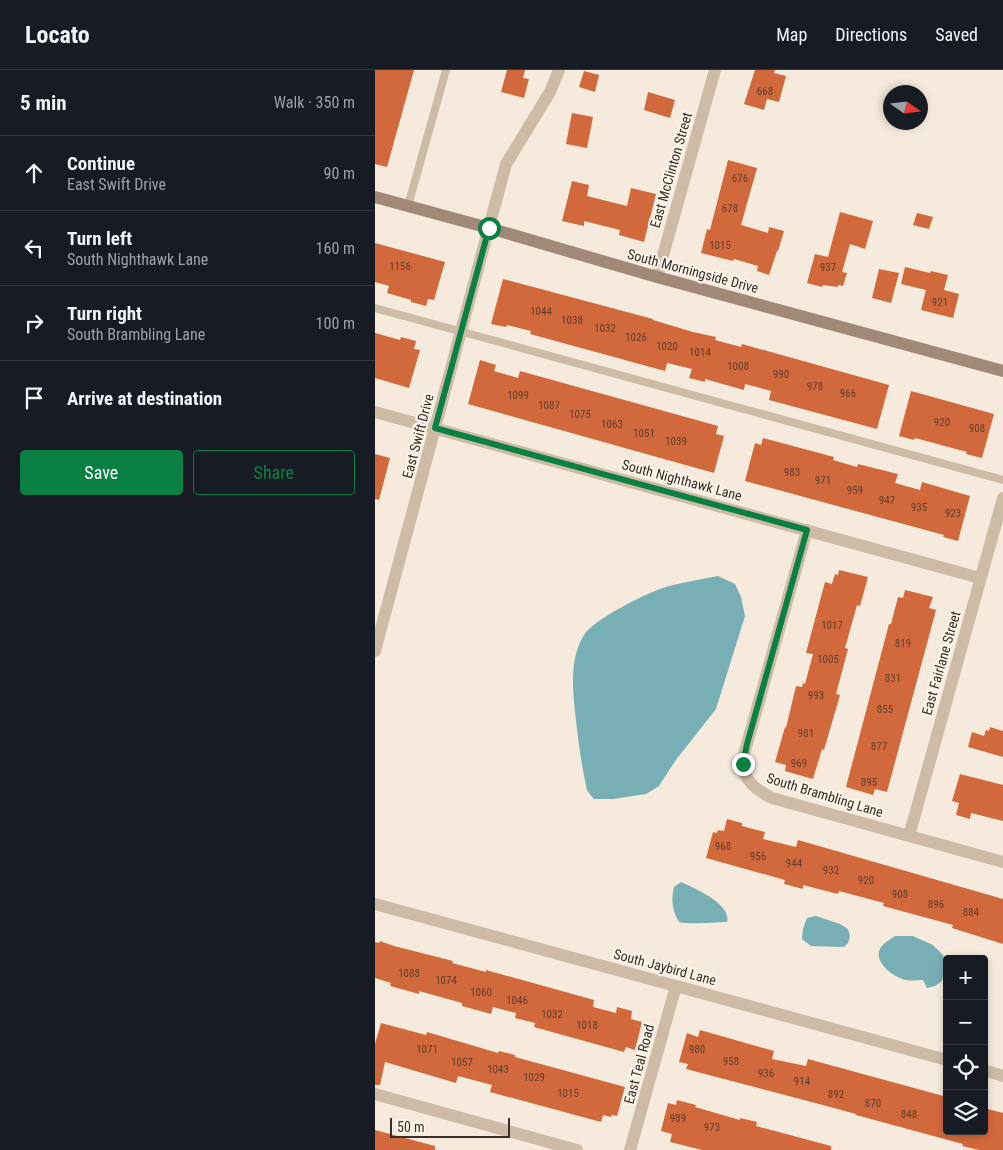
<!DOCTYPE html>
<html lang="en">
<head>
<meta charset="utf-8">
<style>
  :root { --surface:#171b24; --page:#242831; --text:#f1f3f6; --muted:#9ea1a6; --line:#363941; --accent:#0b8043 }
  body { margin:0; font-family:"Roboto Condensed",sans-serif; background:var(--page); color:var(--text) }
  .controls { position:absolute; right:15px; bottom:15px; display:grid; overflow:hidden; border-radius:5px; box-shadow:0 2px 8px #0003 }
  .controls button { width:45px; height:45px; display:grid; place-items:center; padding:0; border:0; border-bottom:1px solid var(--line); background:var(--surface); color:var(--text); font:25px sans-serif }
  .compass { position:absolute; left:508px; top:15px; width:45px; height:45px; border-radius:50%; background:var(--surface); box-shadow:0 2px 8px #0003; rotate:104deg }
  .scale { position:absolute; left:15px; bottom:12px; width:120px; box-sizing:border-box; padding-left:5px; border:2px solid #392e28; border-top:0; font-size:14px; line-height:18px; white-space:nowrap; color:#392e28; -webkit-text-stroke:4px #fbf4e9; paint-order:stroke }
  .stop { position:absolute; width:15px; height:15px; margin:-11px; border:4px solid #0b8043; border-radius:50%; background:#fff }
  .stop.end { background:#0b8043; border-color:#fff; box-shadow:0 1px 5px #0008 }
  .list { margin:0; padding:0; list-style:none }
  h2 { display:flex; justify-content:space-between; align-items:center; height:65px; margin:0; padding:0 20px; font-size:21px }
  h2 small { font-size:16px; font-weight:400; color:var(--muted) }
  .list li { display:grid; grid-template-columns:32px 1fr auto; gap:15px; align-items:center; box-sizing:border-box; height:75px; padding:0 20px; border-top:1px solid var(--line) }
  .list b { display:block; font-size:19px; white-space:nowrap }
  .list p { margin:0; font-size:16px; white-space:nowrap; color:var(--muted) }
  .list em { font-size:16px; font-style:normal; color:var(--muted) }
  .actions { display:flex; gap:10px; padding:15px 20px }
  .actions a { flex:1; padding:11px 0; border:1px solid var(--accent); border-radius:5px; text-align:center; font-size:18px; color:var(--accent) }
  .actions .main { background:var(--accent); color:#fff }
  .icon { flex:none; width:28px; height:28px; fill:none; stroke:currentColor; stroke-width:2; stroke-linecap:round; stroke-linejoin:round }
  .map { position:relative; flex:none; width:628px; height:1080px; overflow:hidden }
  header { display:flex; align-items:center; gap:30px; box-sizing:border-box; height:70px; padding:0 25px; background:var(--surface); border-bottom:1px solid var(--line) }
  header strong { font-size:24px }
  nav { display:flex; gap:28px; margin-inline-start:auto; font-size:18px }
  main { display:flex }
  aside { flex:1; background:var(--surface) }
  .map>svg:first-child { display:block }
</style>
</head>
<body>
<header>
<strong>Locato</strong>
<nav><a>Map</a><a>Directions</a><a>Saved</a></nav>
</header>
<main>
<aside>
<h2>5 min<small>Walk · 350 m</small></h2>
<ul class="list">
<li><svg class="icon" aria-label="ahead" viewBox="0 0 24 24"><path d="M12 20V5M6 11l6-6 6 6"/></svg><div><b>Continue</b><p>East Swift Drive</p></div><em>90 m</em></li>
<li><svg class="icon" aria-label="left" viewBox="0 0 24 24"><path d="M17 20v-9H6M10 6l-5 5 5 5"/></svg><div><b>Turn left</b><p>South Nighthawk Lane</p></div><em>160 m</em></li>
<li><svg class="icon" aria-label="right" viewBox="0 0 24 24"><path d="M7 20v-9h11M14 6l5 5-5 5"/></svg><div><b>Turn right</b><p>South Brambling Lane</p></div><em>100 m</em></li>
<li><svg class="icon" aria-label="arrive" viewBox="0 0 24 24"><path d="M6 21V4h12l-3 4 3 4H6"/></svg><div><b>Arrive at destination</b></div></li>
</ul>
<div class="actions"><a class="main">Save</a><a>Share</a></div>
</aside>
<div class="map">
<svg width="628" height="1080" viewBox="0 0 628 1080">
  <rect width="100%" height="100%" fill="#f5eadb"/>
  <path fill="#77afb5" d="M343,506L360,514L366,527L370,546L341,639L300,691L284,716L271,724L238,729H219C216,726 214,723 212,720C208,703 204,677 202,659C199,630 192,592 209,565C219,549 275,521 294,516C310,512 327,509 343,506Z
    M306,812C319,818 357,834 352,852C338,852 317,855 304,852C297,841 296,830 299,817Z
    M441,846L465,854L473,859L475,866L473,873L469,877L436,876L427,869L428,859L432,848Z
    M520,866H538L558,875L568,885L570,893L567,911L560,916L552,918L548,910C542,910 536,911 531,910C518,907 495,890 507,876C510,872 516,869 520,866Z"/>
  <path fill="#d2693c" d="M0,0H39L12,97L0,94Z
    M132,0H150L148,8L154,9L149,28L126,22Z
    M380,0H400L399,3L411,6L404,32L392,29L389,40L369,34Z
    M209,1L224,5L220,22L204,17Z
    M273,22L300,30L295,48L269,40Z
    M197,43L218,47L212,78L191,74Z
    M353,90L382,98L366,155L393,163L394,157L409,161L403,181H402L394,205L382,201L383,196L359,189L358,191L326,183L332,159L335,160Z
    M197,111L214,115L212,126L252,136L256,118L281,124L269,172L244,165L245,160L209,151V156L187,151Z
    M465,142L498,151L490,179L475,174L467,202L472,203L468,216L463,215V217L448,215L447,217L432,213L440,184L453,187Z
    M542,143L558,147L554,159L538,155Z
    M0,173L70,192L59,230L53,229L51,236L36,232V230L12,223L14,216L0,212Z
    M530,197L555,203L556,201L573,205L569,220L584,224L578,248L546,240L551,220L526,214Z
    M504,199L524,203L516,233L497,228Z
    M128,209L278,249V250L318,262L341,267L340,270L366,277L367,274L514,315L502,359L394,330L396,321L370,314L369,320L330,309V312L314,308L317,299L292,293L290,301L155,264L156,261L132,255L131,257L116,254Z
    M0,263L25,270L26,267L41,271L39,279L45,280L34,318L0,308Z
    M105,290L121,295L119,301L143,308L145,301L343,356L341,364L349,366L339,403L93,334Z
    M536,321L619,344L607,388L591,384L592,382L540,368L539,370L524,366Z
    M388,368L459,387L458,390L482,397L483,394L523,404L520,413L545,420L547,412L595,426L583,471L568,467L569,465L370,411L380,373L386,375Z
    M0,384L15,388L4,430L0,429Z
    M464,500L493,507L485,536L482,535L470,578L473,579L461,624L465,625L449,680L447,679L438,709L410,701L411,695L400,692L410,657L411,658L421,616L427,617L428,613L430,614L438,584L431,583L450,512L457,514L460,504L463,505Z
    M530,520L558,527L554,538L561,540L512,722L500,719L498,725L471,717L514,554H516L523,527L528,528Z
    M615,657L628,661V687L593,677L597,662L609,666L611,660L614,661Z
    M585,704L628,715V751L596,743L595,749L581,745L584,733L577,731Z
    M352,749L367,753V756L390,762L388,769L421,777L423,770L628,829V874L577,858L578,855L508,836L509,833L464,821L463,824L428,815V819L409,814L410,810L331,788L338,762L342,763L343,760L349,761Z
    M5,871L19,876L78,891L77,893L111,902V900L219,930L218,937L241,943L242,937L257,941L256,949L267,952L260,980L251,977L249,982L159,957L160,953L140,948L141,943L118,937L116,944L87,936V933L44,921V924L15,916L16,913L0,908V872L4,873Z
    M6,953L51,965L52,962L123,983L124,981L140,985V987L250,1017L242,1046L237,1045L236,1047L228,1045L226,1052L115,1022L117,1015L83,1006L81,1013L10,992L5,1015H0V974Z
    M325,960L399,981L397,989L431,996L433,989L572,1027V1061H609V1038L628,1043V1080H604L587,1076L588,1074L481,1045V1044L444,1034L311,999L313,994L304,992L312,963L323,967Z
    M302,1030L321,1035L320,1037L365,1050V1048L382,1052L381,1056L456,1076V1080H327L295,1072L297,1064L286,1061L293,1033L301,1035Z
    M0,1060L60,1076V1080H0Z"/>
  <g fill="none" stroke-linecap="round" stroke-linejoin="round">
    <path stroke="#cebba6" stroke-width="8" d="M33,136L71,0
      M0,238L628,410"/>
    <path stroke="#cebba6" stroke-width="12" d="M282,207L340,0
      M0,342L605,508
      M432,460L372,674C370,680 368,687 368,693C368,711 383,721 397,728L628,792
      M0,581L131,94L175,22L184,0
      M534,766L628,428
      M0,834L572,990
      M609,1000L628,1006
      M0,1024L202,1080
      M255,1080L301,916"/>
    <path stroke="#a28977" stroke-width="12" d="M0,127L114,158L282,207L628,301"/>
  </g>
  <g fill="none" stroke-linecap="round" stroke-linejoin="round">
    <path stroke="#0b8043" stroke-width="6" d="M114,158L60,358L432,460L372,674L368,694"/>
  </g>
  <g text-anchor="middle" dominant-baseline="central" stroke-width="4.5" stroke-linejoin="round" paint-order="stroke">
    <g font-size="11" fill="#5f3d2d">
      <text x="390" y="21">668</text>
      <text x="365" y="108">676</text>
      <text x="355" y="138">678</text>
      <text x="345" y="175">1015</text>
      <text x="25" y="196">1156</text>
      <text x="453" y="197">937</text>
      <text x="565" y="232">921</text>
      <text x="166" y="241">1044</text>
      <text x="197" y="250">1038</text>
      <text x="230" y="258">1032</text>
      <text x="261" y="267">1026</text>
      <text x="292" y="276">1020</text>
      <text x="325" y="282">1014</text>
      <text x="363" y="296">1008</text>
      <text x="406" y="304">990</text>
      <text x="440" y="316">978</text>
      <text x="473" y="323">966</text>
      <text x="143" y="325">1099</text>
      <text x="174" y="335">1087</text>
      <text x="205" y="344">1075</text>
      <text x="567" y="352">920</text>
      <text x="237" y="354">1063</text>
      <text x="602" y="358">908</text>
      <text x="269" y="363">1051</text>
      <text x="301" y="371">1039</text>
      <text x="417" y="402">983</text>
      <text x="448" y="410">971</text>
      <text x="480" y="420">959</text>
      <text x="512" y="430">947</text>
      <text x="544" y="437">935</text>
      <text x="578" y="443">923</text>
      <text x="457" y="555">1017</text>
      <text x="528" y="573">819</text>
      <text x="453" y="589">1005</text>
      <text x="518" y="608">831</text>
      <text x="441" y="625">993</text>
      <text x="510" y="639">855</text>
      <text x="431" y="663">981</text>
      <text x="504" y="676">877</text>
      <text x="424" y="693">969</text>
      <text x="494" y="712">895</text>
      <text x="348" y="776">968</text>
      <text x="383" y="786">956</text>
      <text x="419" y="793">944</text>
      <text x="456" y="800">932</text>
      <text x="491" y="810">920</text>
      <text x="525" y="824">908</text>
      <text x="561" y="834">896</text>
      <text x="596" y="842">884</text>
      <text x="34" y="903">1088</text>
      <text x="71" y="910">1074</text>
      <text x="106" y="922">1060</text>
      <text x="142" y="930">1046</text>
      <text x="177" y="944">1032</text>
      <text x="212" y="955">1018</text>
      <text x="52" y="979">1071</text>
      <text x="322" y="979">980</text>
      <text x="356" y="991">958</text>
      <text x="87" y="992">1057</text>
      <text x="123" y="999">1043</text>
      <text x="391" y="1003">936</text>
      <text x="159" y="1007">1029</text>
      <text x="427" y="1011">914</text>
      <text x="193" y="1023">1015</text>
      <text x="461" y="1024">892</text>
      <text x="498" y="1033">870</text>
      <text x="534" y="1044">848</text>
      <text x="303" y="1048">989</text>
      <text x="337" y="1057">973</text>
    </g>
    <g font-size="14" fill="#392e28" stroke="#fbf4e9">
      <text transform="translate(296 100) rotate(-74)">East McClinton Street</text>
      <text transform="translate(318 201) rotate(15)">South Morningside Drive</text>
      <text transform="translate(43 366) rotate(-75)">East Swift Drive</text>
      <text transform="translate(307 410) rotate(15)">South Nighthawk Lane</text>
      <text transform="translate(566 593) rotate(-74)">East Fairlane Street</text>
      <text transform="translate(450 725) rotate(17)">South Brambling Lane</text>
      <text transform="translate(290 897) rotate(15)">South Jaybird Lane</text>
      <text transform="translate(264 994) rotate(-75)">East Teal Road</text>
    </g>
  </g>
</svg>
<div class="controls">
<button>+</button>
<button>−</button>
<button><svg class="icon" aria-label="locate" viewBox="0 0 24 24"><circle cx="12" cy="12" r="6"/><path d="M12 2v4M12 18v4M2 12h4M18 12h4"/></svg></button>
<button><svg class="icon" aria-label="layers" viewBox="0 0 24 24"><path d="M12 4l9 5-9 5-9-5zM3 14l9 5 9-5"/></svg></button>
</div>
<svg class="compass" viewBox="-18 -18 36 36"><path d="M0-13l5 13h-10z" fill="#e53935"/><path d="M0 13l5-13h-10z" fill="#9ea1a6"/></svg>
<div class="scale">50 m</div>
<div class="stop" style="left:114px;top:158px"></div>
<div class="stop end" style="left:368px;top:694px"></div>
</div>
</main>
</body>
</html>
